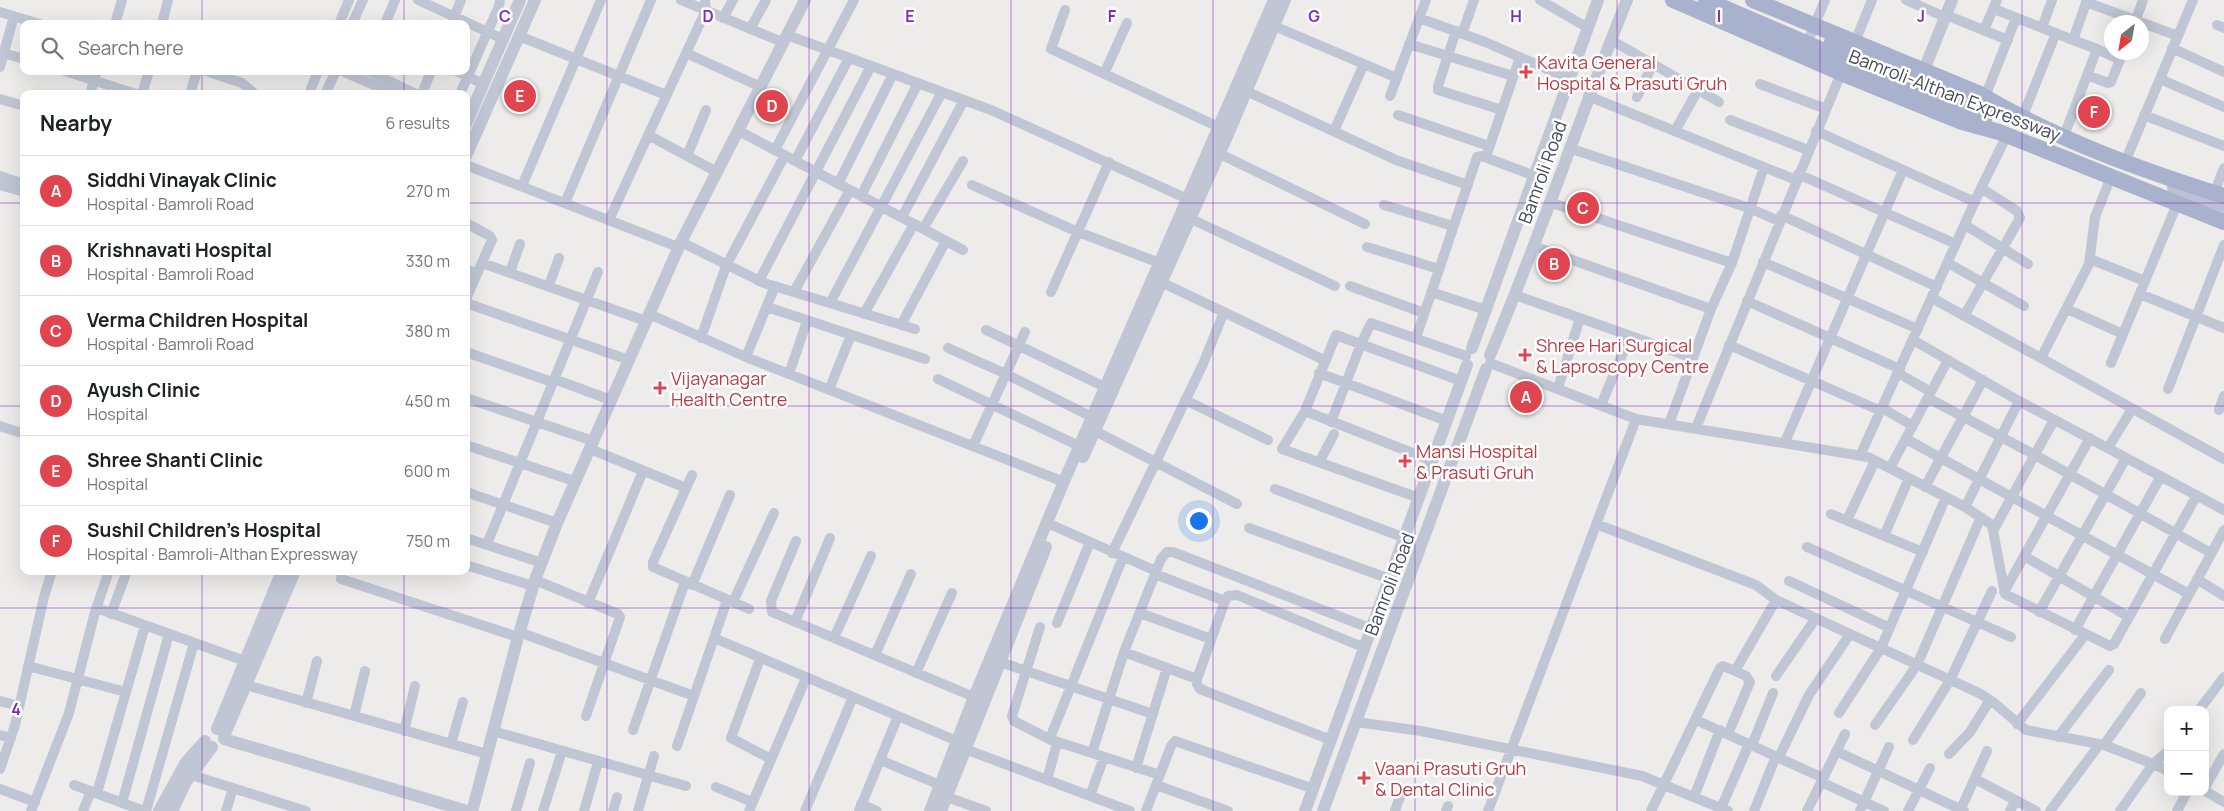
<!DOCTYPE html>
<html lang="en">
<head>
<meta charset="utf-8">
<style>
  :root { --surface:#fff; --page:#f6f6f6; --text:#202124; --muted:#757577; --line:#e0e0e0; --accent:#0f3be3 }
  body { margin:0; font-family:Manrope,sans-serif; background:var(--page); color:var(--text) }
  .controls { position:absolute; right:15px; bottom:15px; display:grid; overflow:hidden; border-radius:10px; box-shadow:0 5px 20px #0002 }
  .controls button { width:45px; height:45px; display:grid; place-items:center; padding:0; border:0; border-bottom:1px solid var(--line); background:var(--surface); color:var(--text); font:25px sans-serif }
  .compass { position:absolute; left:2104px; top:15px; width:45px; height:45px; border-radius:50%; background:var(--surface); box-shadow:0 5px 20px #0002; rotate:211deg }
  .you { position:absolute; left:1198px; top:520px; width:18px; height:18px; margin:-12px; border:4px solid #fff; border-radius:50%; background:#1a73e8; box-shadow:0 0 0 8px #1a73e833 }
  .badge { display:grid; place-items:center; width:32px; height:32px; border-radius:50%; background:var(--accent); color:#fff; font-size:16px; font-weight:700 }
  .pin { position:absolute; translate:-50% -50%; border:2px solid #fff; box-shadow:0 1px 5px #0006 }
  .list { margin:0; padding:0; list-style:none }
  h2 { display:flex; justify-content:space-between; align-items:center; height:65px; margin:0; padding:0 20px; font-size:21px }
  h2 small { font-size:16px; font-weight:400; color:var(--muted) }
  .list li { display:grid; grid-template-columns:32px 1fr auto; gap:15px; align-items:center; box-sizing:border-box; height:70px; padding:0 20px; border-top:1px solid var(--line) }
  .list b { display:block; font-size:19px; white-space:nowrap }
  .list p { margin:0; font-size:16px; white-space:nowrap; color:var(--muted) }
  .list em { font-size:16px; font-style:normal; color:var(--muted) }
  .icon { flex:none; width:28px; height:28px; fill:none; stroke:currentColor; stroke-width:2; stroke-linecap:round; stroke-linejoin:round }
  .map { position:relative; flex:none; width:2224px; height:811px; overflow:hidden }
  .search { position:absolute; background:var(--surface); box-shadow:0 5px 20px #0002; left:20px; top:20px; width:450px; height:55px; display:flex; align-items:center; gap:12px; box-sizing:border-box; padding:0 18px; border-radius:10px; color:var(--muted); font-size:19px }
  .panel { position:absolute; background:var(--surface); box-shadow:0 5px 20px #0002; left:20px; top:90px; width:450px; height:485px; border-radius:10px }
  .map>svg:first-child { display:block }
</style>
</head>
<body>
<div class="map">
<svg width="2224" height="811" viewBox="0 0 2224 811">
  <rect width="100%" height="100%" fill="#eeebeb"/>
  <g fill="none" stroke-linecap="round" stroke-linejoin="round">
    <path stroke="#c0c6d4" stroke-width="10" d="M418,0L503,39
      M681,0L782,42
      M1540,0L1588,28
      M1906,0L1945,17
      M2086,2L2178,36
      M1994,9L2073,40L2087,0
      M1065,10L1051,49L1225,130
      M0,12L40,24
      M1946,15L2008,40
      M723,18L733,0
      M1419,18L1485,42L1570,79
      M2135,22L2143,0
      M115,24L122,0
      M162,24L168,0
      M339,24L349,0
      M352,24L363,0
      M385,24L395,0
      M451,24L461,0
      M2217,25L2224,28
      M1274,26L1397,78
      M2042,28L2052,0
      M750,29L766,0
      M1984,30L1997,0
      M1456,31L1438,86V90L1502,110
      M1462,34L1474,0
      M787,35L991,110L1192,201
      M519,36L666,95
      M1611,40L1719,102
      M1855,42L1872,0
      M1409,44L1513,76
      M1805,48L1825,0
      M2172,48L2224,72
      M2097,49L2120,60
      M0,52L24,59
      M686,53L761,87
      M0,67L14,16
      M65,71L136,94
      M206,71L242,83L255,94
      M342,71L394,94
      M368,71L416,94
      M457,71L483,84
      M1104,74L1127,23
      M2087,75L2108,83L2111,82L2123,52
      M2160,79L2224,107
      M1760,84L1826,109
      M1246,91L1396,160L1468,185
      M90,94L97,71
      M142,94L149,71
      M190,94L197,71
      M309,94L318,71
      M325,94L336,71
      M422,94L431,71
      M460,94L499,6L500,0
      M1390,96L1426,0
      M1588,96L1796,180
      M1637,97L1653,64
      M1985,97L2016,18
      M0,99L24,106
      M1398,115L1489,146
      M2144,115L2224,146
      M2022,118L2056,33
      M1730,120L1808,150
      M739,131L963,250
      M1334,131L1364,64
      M1675,131L1698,90
      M1816,131L1975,202
      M648,135L717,172
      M2064,136L2097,49L2073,40
      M1569,148L1749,208L1779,221
      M775,150L854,0
      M1218,153L1365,224
      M687,156L706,110
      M1486,157L1520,57
      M795,161L849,58
      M2125,162L2193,0
      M466,165L678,247
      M1798,174L1956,244
      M0,176L24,184
      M838,184L893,74
      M0,185L24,192
      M972,185L1078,232L1165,265
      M522,186L601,0
      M2214,193L2224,168
      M861,196L918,83
      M1549,202L1732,263
      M565,203L651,0
      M1384,205L1453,226
      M1781,215L1937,287
      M902,217L964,100
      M1189,218L1335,286
      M609,220L706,10L705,0
      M466,223L490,236L492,240L466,299
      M1965,225L2028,264
      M923,229L963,161
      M681,242L764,283L915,329
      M1533,246L1711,309
      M1367,247L1439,269
      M2090,259L2145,281
      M1763,262L1918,329
      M482,263L646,321
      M1948,263L2024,306
      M466,269L477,274
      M510,272L520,244
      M759,281L871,66
      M1161,282L1324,360
      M549,285L559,258
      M1350,286L1424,313
      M794,292L850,190
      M1051,292L1109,162
      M1431,292L1486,310
      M2140,294L2224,328
      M1515,295L1693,358
      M1932,298L2224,459
      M1747,301L1900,369
      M466,303L629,360
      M830,303L942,92
      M767,307L925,359
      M2067,309L2123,334
      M649,314L746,357L1064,482
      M864,314L914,224
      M1964,316L2020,218L2017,211L1981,188
      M901,325L946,241
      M986,330L1105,387
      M701,338L726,266L785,155
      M1416,338L1477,157L1482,156L1535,176
      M1913,340L2019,401
      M1729,345L1881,411
      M948,348L1006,374L1092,417
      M466,352L552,382
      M746,357L775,286
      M2041,358L2089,264L2095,217L2111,177
      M2111,363L2177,204
      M1319,373L1447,421
      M1898,373L1931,392
      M789,374L807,321
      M554,379L611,400
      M938,379L1079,446
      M1558,388L1580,318
      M2168,389L2224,245
      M829,390L851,335
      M466,398L593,441
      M1928,398L2035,455L2211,553
      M1185,400L1268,440
      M1601,405L1630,336
      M1882,408L1913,426
      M2219,410L2224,396
      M1305,411L1433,461
      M1636,419L1868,457L1965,507
      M1331,422L1361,344L1371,323L1466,356
      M1669,424L1711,309L1732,263L1764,167
      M0,426L24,434
      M1696,428L1841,73
      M1095,431L1237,504
      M1906,439L2189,594
      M1785,442L1903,170
      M466,445L574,481
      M973,446L1025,332
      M2108,448L2132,409
      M590,449L686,488
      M1860,456L1981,188L2007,135
      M1322,463V457L1334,434
      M1890,468L1948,360
      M692,475L653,562V567L749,609
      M1925,487L1983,380
      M1275,489L1405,538
      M466,492L557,523
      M2197,495L2114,644L2110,646L2005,594L1992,525L1965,507L2019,401L2224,510
      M1419,498L1282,449L1305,411L1336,335L1461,381
      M1831,514L1923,552
      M1847,520L1875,461
      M1596,524L1756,585L1776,600L1979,693L1993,702L2026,730L2104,745L2153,764L2168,771
      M1054,526L1156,571
      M1249,528L1390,579
      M1994,529L2054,420
      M1884,536L1909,478
      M466,538L542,563
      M796,541L771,601L772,612L974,697
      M487,544L598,272
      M1807,547L2011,637
      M1112,553L1203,364L1224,312
      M2024,556L2129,617
      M466,565L533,586
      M342,571L341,579L518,637
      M1155,574L1225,601
      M2197,579L2224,596
      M535,580L618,614L620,617L586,716
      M1789,581L1890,628
      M692,585L730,495
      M2004,592L2090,438
      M733,602L774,513
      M588,603L643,471
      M97,608L245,661
      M2039,612L2126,458
      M1140,613L1211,639
      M111,614L127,571
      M795,622L830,538
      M1057,623L1090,542
      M1040,627L1012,716L1014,721L1057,743L1047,780
      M2075,630L2161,476
      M519,632L694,696
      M714,638L957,741
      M834,638L871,556
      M2165,639L2224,530
      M1124,652L1197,679
      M875,655L911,574
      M760,659L731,738L771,759
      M1000,662L1153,714
      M28,666L126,692
      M916,673L952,593
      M1776,676L1816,618
      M246,685L487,754
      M0,701L19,706
      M306,703L317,661
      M2199,710L2224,677
      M1839,713L1881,648L1946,497
      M354,716L365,671
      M1696,720L1823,778
      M1356,722L1421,731L1642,776L1728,811
      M2017,724L2085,635
      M1875,725L1917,665L1981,517
      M633,730L685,582
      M404,731L415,686
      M493,731L686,786
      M1728,734L1750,682L1746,676L1735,671
      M0,735L11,738
      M2058,737L2109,670
      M1050,738L1123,557
      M1331,740L1200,689L1197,684V679L1225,601L1228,596L1237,595L1365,648
      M1913,740L1950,680L1992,591
      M1055,741L1160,775
      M451,744L463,702
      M1752,745L1773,693
      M2104,745L2141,693
      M677,746L727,600
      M965,749L1130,811
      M1836,751L1964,811
      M1092,753L1124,652L1161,559L1167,552H1173L1372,629
      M1949,754L1970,732L1990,700
      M1779,757L1809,695L1850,634
      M880,760L940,785
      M1136,768L1167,668
      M0,769L15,725L44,597L52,571
      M191,775L306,811
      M1975,779L2036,811
      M1821,782L1884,811
      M74,785L144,811
      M1156,785L1228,811
      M716,787L752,802
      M2205,787L2224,754
      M0,789L35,802
      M2205,791L2224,802
      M97,793L145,626
      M1090,796L1104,757
      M947,797L986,811
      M1694,797L1720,730
      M122,803L169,634
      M861,804L877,811
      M1721,808L1749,744
      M31,811L69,713L95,612L109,571
      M83,811L91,791
      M146,811L194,643
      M226,811L233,788
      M516,811L530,763
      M543,811L562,751
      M584,811L598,762
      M613,811L617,797
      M638,811L654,756
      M749,811L806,678
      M805,811L853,697
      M859,811L898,716
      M1146,811L1171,746L1175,741L1314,789
      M1395,811L1401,794
      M1446,811L1448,806
      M1488,811L1636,419L1490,363
      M1651,811L1720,668L1723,666L1735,671L1776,600
      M1754,811L1776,756
      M1807,811L1845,734
      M1860,811L1889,747
      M1908,811L1930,768
      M1960,811L1987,751
      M2010,811L2016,800
      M2050,811L2099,745
      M2120,811L2153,764L2168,751
      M2177,811L2187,792"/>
    <path stroke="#c0c6d4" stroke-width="12" d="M1924,70L1952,0
      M466,124L520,0
      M466,156L535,0
      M1472,348L1598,0
      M1490,355C1540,238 1579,118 1627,0
      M1083,457L1229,132L1285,0
      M217,729L282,571
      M224,736L295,571
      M224,739L464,810
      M473,808L518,637L535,580L557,523L681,242L805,0
      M159,811L186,762L205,741
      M172,811L186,782L212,747
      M930,811L974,697L1065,479L1274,0
      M941,811L1046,547
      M1305,811L1467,365
      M1323,811L1486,369"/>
    <path stroke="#bcc2d6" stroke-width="14" d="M2174,188L2224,206"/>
    <path stroke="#a8b2cc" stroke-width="16" d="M1673,0L1841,73L1962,122L1999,132L2224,222
      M1753,0L1980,94C2055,139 2141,170 2224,196"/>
    <path stroke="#a8b2cc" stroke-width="16" d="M1706,0L1984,120
      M1832,42L1992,110"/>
  </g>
  <path fill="none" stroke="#7b2cbf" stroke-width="1" stroke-opacity="0.55" d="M202,0V24M404,0V24M607,0V811M809,0V811M1011,0V811M1213,0V811M1415,0V811M1617,0V811M1820,0V811M2022,0V811M202,71V94M404,71V94M0,203H24M466,203H2224M0,406H24M466,406H2224M202,571V811M404,571V811M0,608H2224"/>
  <g fill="#e0444e" stroke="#fff" stroke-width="2">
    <path d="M1523.5 64.5h5v5h5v5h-5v5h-5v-5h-5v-5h5z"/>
    <path d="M1522.5 347.5h5v5h5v5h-5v5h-5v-5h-5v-5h5z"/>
    <path d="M657.5 380.5h5v5h5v5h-5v5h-5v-5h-5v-5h5z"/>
    <path d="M1402.5 453.5h5v5h5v5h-5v5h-5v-5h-5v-5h5z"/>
    <path d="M1361.5 770.5h5v5h5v5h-5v5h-5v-5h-5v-5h5z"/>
  </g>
  <g text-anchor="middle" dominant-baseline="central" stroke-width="5" stroke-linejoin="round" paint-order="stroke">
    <g font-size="18" fill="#be3a42" stroke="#fff" text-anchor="start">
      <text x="1537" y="62">Kavita General<tspan x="1537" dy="21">Hospital &amp; Prasuti Gruh</tspan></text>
      <text x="1536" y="345">Shree Hari Surgical<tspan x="1536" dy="21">&amp; Laproscopy Centre</tspan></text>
      <text x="671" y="378">Vijayanagar<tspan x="671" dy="21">Health Centre</tspan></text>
      <text x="1416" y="451">Mansi Hospital<tspan x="1416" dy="21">&amp; Prasuti Gruh</tspan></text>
      <text x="1375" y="768">Vaani Prasuti Gruh<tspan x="1375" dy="21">&amp; Dental Clinic</tspan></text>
    </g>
    <g font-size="18" fill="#434959" stroke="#fff">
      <text transform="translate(1955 95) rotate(21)">Bamroli-Althan Expressway</text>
      <text transform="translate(1542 172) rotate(-70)">Bamroli Road</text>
      <text transform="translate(1389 584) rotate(-69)">Bamroli Road</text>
    </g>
  </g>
  <g font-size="16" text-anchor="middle" font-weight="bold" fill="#7b2cbf" stroke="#fff" stroke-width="5" stroke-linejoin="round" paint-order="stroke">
    <text x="505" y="22">C</text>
    <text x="708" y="22">D</text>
    <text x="910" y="22">E</text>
    <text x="1112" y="22">F</text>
    <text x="1314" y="22">G</text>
    <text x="1516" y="22">H</text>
    <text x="1719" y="22">I</text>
    <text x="1921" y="22">J</text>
    <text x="16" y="715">4</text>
  </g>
</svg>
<div class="controls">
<button>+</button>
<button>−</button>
</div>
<svg class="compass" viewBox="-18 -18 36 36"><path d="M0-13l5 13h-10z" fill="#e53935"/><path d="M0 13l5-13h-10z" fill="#757577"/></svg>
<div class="you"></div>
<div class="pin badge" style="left:1526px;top:397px;background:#e0444e">A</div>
<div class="pin badge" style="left:1554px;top:264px;background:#e0444e">B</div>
<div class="pin badge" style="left:1583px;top:208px;background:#e0444e">C</div>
<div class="pin badge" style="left:772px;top:106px;background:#e0444e">D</div>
<div class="pin badge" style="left:520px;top:96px;background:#e0444e">E</div>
<div class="pin badge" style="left:2094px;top:112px;background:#e0444e">F</div>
<div class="search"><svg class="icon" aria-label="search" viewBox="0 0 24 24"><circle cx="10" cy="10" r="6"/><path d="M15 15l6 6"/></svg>Search here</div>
<section class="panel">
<h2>Nearby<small>6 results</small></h2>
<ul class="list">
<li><span class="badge" style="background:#e0444e">A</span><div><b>Siddhi Vinayak Clinic</b><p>Hospital · Bamroli Road</p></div><em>270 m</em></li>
<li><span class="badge" style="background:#e0444e">B</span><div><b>Krishnavati Hospital</b><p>Hospital · Bamroli Road</p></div><em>330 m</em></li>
<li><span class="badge" style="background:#e0444e">C</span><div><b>Verma Children Hospital</b><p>Hospital · Bamroli Road</p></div><em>380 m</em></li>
<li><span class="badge" style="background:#e0444e">D</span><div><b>Ayush Clinic</b><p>Hospital</p></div><em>450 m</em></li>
<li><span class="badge" style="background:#e0444e">E</span><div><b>Shree Shanti Clinic</b><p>Hospital</p></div><em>600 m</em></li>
<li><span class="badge" style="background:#e0444e">F</span><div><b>Sushil Children's Hospital</b><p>Hospital · Bamroli-Althan Expressway</p></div><em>750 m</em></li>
</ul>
</section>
</div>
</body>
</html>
